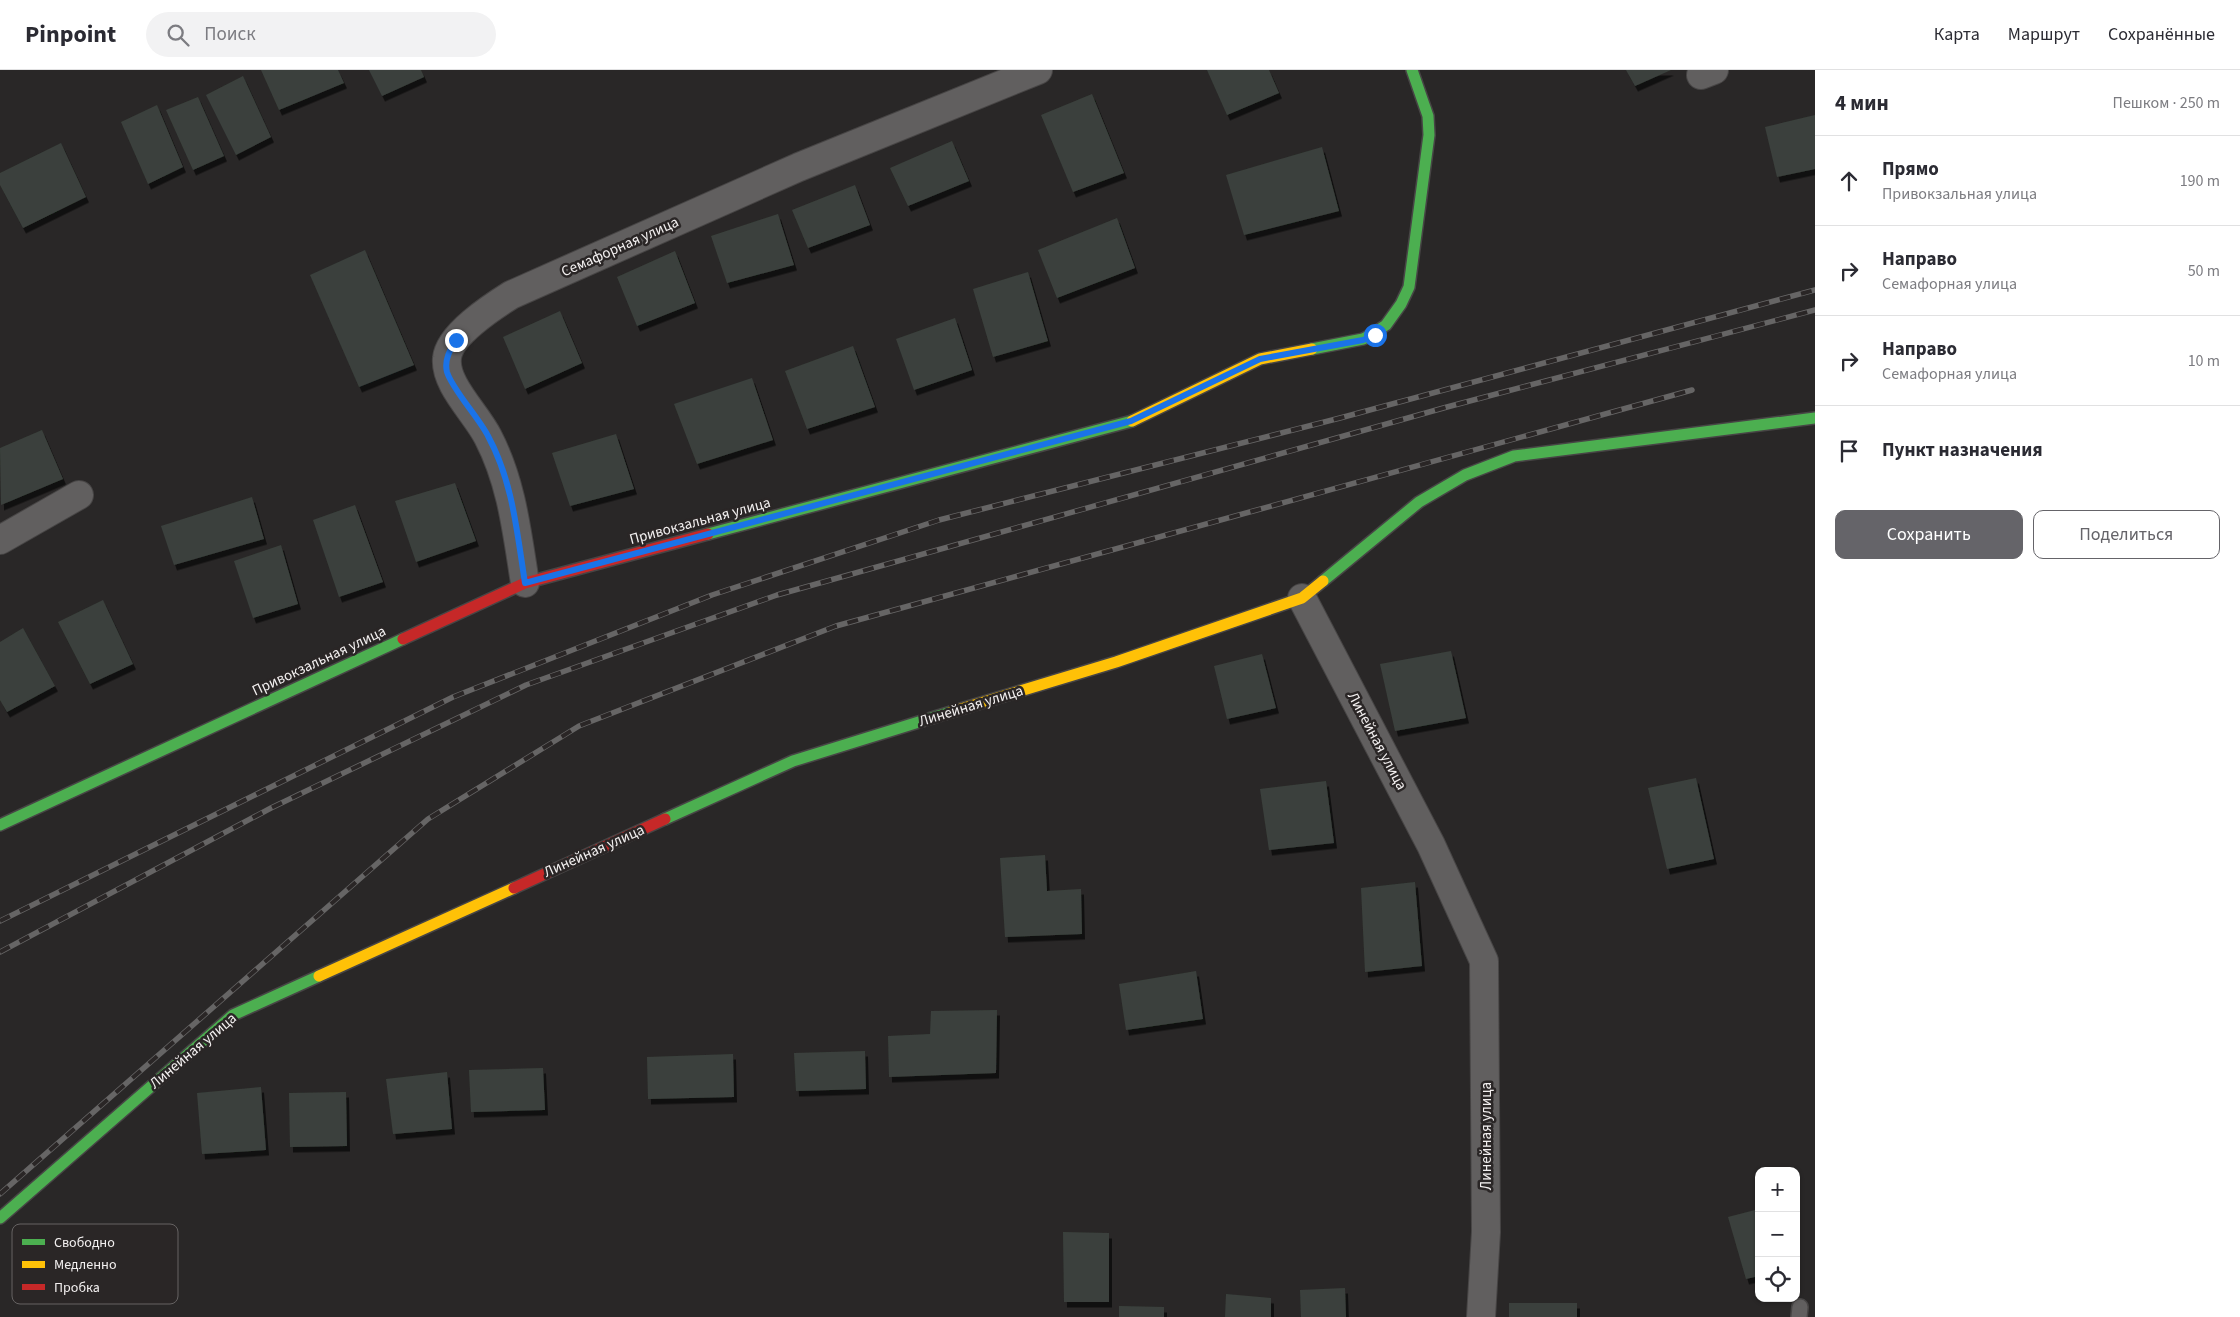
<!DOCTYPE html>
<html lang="ru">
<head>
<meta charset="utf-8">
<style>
  :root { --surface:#fff; --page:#f2f2f3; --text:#2b2b33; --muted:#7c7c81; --line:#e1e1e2; --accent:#656469 }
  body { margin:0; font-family:"Source Sans 3",sans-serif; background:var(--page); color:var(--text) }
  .controls { position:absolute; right:15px; bottom:15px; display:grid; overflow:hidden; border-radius:10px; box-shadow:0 1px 4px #0004 }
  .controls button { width:45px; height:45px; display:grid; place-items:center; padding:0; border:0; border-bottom:1px solid var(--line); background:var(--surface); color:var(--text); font:25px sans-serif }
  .stop { position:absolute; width:15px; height:15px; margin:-11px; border:4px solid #1a73e8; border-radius:50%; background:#fff }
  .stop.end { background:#1a73e8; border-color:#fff; box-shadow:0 1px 5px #0008 }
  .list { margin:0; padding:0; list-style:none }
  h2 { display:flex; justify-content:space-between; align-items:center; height:65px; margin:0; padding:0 20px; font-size:21px }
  h2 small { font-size:16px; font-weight:400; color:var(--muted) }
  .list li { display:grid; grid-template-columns:32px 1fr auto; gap:15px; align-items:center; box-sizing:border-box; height:90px; padding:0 20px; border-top:1px solid var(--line) }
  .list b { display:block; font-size:19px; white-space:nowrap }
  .list p { margin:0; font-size:16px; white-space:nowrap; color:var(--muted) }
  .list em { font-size:16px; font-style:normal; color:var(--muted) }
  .actions { display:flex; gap:10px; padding:15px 20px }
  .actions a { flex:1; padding:11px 0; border:1px solid var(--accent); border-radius:10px; text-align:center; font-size:18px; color:var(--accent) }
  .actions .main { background:var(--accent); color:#fff }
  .icon { flex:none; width:28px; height:28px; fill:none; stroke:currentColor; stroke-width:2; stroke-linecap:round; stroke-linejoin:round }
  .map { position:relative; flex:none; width:1815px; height:1247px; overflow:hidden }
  header { display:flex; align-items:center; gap:30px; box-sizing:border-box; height:70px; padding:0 25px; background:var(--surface); border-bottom:1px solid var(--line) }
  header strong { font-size:24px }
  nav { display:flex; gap:28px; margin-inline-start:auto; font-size:18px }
  .search { width:350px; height:45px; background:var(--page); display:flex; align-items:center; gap:12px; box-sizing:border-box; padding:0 18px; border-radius:28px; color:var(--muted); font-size:19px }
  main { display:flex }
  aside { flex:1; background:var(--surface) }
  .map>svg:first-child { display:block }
</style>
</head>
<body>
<header>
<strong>Pinpoint</strong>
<div class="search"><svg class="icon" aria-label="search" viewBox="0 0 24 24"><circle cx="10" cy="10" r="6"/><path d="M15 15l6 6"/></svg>Поиск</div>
<nav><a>Карта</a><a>Маршрут</a><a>Сохранённые</a></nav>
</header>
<main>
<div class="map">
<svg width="1815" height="1247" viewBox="0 0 1815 1247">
  <defs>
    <filter id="shadow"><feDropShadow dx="3" dy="5.5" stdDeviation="0" flood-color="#0009"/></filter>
  </defs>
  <rect width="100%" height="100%" fill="#292727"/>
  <path fill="#3a413c" filter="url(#shadow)" d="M261,0H338L344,13L279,40Z
    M369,0H421L424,7L382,26Z
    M1207,0H1269L1279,23L1227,45Z
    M1626,0H1671L1635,16Z
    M243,6L271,67L236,85L206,25Z
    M1092,24L1124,103L1073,122L1041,45Z
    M198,27L224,86L193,100L166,40Z
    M157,35L183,97L148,114L121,52Z
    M1815,45V99L1777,107L1765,57Z
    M952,71L969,111L908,136L890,98Z
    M61,73L86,127L23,158L0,115V103Z
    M1322,77L1339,141L1244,165L1226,105Z
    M855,115L870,155L808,178L792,140Z
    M778,144L794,195L727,213L711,166Z
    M1117,148L1135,198L1057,228L1038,180Z
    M365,180L414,295L359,317L310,205Z
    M675,181L695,233L637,256L617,207Z
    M1028,202L1048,271L993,287L973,219Z
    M560,241L582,293L525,319L503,267Z
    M955,248L972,300L914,320L896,269Z
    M853,276L875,337L807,359L785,301Z
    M752,308L773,370L697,394L674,334Z
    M42,360L63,409L1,435L0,378Z
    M616,364L634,419L570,436L552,383Z
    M455,413L476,471L416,492L395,431Z
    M252,427L264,469L174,495L161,456Z
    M355,435L383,512L339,527L313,450Z
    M281,475L298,534L253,548L234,491Z
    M103,530L133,594L90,614L58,552Z
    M23,558L55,616L7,642L0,630V572Z
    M1451,581L1466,648L1395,661L1380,594Z
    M1262,584L1276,638L1227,649L1214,596Z
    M1696,708L1714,789L1667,799L1648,718Z
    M1326,711L1334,773L1269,780L1260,719Z
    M1045,785L1047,821L1081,819L1082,864L1005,867L1000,788Z
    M1415,812L1422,896L1365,902L1361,818Z
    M1196,901L1203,949L1126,960L1119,914Z
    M997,940L996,1003L889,1007L888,966L930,964L931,941Z
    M865,981L866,1019L796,1021L794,983Z
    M733,984L734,1027L648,1029L647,987Z
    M543,998L545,1040L471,1042L469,1000Z
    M447,1002L452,1059L393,1064L386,1009Z
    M261,1017L266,1080L202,1084L197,1023Z
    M346,1022L347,1076L290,1077L289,1023Z
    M1759,1139V1206L1746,1209L1728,1147Z
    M1063,1162L1109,1163V1232H1064Z
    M1345,1218L1346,1247H1301L1300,1220Z
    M1226,1224L1271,1228V1247H1225Z
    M1509,1233H1577V1247H1509Z
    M1119,1236L1164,1237V1247H1119Z"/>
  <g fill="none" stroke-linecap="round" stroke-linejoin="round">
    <defs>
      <path id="lane" d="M1799,1247L1800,1237"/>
      <path id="street" d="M1701,5L1714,0
        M0,470L79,425
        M525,513C517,463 512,413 488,367C476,343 444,314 447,288C449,265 492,237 511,225L799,97L1038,0
        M1302,528L1431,775L1484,891L1486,1162L1481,1247"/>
      <path id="fast" d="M1312,279L1363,269L1371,265L1386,255L1401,234L1409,217L1429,65L1428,46L1412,0
        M708,464L1132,351
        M1323,511L1419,432L1465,405L1514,386L1815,348
        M665,749L793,691L951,642
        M0,755L403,569
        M0,1148L233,945L319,906"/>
      <path id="slow" d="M1132,351L1260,289L1312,279
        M951,642L1116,592L1302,528L1323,511
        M319,906L514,818"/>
      <path id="jam" d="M403,569L525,513L708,464
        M514,818L665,749"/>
    </defs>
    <use href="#lane" stroke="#474545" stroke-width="18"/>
    <use href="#street" stroke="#474545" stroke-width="30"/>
    <use href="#fast" stroke="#474545" stroke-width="14"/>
    <use href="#slow" stroke="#474545" stroke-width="14"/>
    <use href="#jam" stroke="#474545" stroke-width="14"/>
    <use href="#lane" stroke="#615f5f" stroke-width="15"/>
    <use href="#street" stroke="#615f5f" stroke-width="28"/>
    <use href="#fast" stroke="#4caf50" stroke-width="11"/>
    <use href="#slow" stroke="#ffc107" stroke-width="11"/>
    <use href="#jam" stroke="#c62828" stroke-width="11"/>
    <defs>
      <path id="rail" d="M0,851L453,627L712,525L939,450L1340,348L1815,220
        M0,882L271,738L526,615L777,525L1447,337L1815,240
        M0,1124L428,749L579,656L836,556L1692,320"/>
    </defs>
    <use href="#rail" stroke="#666565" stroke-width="5.5"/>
    <use href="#rail" stroke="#2a2626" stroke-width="4" stroke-dasharray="11" stroke-linecap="butt"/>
  </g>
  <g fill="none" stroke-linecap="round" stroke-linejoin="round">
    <path stroke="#1a73e8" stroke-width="6" d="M456,270C450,280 444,290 447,302C452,319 479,348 488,366C513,412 517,463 525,513L1131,351L1260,289L1363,270L1375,265"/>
  </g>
  <g text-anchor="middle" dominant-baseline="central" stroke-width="5" stroke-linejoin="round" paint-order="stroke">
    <g font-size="15" fill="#f3f0f0" stroke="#2a2626">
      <text transform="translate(620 177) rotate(-24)">Семафорная улица</text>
      <text transform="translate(700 451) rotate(-15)">Привокзальная улица</text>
      <text transform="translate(319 591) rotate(-25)">Привокзальная улица</text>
      <text transform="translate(971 636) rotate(-17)">Линейная улица</text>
      <text transform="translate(1377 671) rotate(62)">Линейная улица</text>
      <text transform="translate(594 781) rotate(-24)">Линейная улица</text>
      <text transform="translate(193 981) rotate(-40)">Линейная улица</text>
      <text transform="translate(1486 1066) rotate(-90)">Линейная улица</text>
    </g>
  </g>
  <rect x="12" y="1154" width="166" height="80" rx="8" fill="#2a2626" stroke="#666363" stroke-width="1"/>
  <rect x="22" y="1169" width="23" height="6" fill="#4caf50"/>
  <rect x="22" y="1191" width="23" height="7" fill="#ffc107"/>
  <rect x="22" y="1214" width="23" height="6" fill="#c62828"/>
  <g font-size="14" fill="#f3f0f0">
    <text x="54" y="1177">Свободно</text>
    <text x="54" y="1199">Медленно</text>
    <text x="54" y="1222">Пробка</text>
  </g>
</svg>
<div class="controls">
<button>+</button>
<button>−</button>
<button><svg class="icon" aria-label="locate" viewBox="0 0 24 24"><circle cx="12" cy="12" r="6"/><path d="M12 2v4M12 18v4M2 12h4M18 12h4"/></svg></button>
</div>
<div class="stop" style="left:1375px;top:265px"></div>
<div class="stop end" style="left:456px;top:270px"></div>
</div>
<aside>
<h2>4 мин<small>Пешком · 250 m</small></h2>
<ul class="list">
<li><svg class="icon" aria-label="ahead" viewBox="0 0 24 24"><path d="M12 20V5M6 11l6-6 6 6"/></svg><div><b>Прямо</b><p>Привокзальная улица</p></div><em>190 m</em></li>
<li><svg class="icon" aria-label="right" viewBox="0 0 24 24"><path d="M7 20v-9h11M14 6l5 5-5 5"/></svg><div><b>Направо</b><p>Семафорная улица</p></div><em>50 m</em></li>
<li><svg class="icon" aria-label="right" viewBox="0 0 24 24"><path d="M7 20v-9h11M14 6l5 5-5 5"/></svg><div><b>Направо</b><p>Семафорная улица</p></div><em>10 m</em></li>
<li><svg class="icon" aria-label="arrive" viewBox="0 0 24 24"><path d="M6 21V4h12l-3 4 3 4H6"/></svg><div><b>Пункт назначения</b></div></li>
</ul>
<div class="actions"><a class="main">Сохранить</a><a>Поделиться</a></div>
</aside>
</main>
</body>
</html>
